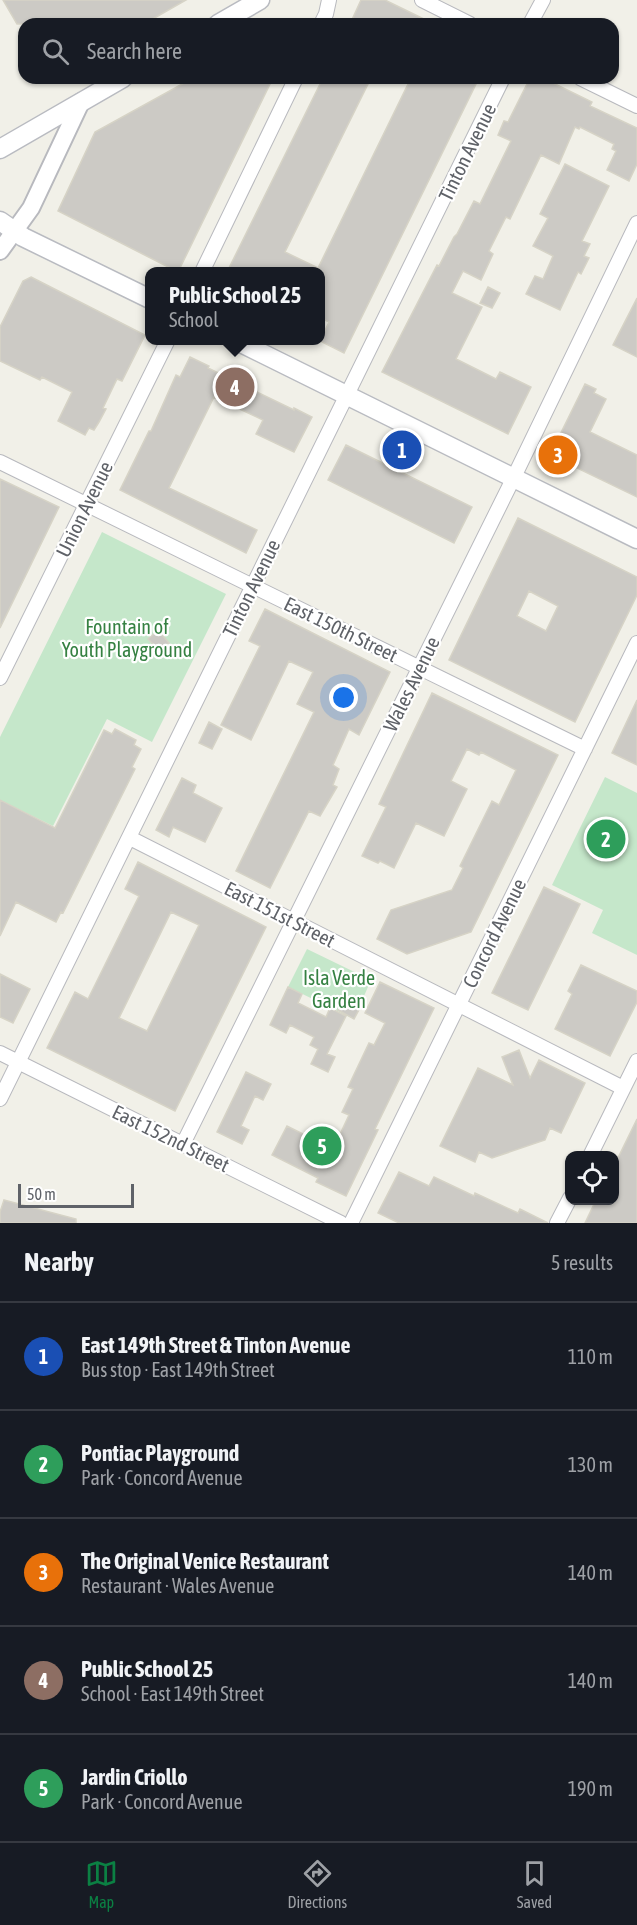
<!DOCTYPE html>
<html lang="en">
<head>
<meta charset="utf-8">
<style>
  :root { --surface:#171b24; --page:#242831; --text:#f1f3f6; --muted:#9ea1a6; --line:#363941; --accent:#0b8043 }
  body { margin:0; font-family:"Asap Condensed",sans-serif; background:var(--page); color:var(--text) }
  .controls { position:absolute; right:18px; bottom:18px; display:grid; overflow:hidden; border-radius:12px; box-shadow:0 2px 4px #0004 }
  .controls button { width:54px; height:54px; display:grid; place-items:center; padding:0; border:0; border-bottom:2px solid var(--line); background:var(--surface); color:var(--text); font:30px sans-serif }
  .scale { position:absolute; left:18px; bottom:15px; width:116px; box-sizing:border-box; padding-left:6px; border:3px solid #5f6268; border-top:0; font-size:16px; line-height:21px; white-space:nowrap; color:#5f6268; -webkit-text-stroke:4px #fff; paint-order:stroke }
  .you { position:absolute; left:344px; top:698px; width:21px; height:21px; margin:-15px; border:4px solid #fff; border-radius:50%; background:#1a73e8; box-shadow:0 0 0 9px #1a73e833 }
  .badge { display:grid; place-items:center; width:39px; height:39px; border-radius:50%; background:var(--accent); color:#fff; font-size:20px; font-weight:700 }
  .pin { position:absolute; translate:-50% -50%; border:3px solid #fff; box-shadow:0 2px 6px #0006 }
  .popup { position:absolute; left:145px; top:267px; width:180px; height:78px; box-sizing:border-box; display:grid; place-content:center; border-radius:12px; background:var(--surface); filter:drop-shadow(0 2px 4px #0005); font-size:20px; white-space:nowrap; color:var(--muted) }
  .popup b { font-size:22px; color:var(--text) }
  .popup::after { content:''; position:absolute; left:50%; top:100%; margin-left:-12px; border:12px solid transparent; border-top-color:var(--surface) }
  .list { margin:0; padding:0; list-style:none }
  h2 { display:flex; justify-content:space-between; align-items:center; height:78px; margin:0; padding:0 24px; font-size:26px }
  h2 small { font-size:20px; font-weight:400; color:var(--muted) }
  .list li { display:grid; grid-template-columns:39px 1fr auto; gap:18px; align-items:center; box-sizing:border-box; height:108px; padding:0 24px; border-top:2px solid var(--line) }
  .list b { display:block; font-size:22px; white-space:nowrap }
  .list p { margin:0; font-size:20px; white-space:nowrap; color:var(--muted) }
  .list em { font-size:20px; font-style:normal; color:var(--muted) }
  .icon { flex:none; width:33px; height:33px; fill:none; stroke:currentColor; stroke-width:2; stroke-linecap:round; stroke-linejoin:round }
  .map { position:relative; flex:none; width:637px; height:1223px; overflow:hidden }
  .search { position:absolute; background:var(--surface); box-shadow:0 2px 4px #0004; left:18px; right:18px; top:18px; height:66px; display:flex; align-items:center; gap:15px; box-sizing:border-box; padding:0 21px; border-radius:18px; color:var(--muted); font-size:22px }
  .sheet { height:618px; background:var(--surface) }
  nav { display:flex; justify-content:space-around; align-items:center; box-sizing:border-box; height:84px; border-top:2px solid var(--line); background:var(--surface); font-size:16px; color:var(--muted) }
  nav a { display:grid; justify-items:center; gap:3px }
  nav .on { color:var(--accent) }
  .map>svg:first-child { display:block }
</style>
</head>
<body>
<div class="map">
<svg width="637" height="1223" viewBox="0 0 637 1223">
  <rect width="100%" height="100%" fill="#f1f0e8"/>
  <path fill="#c5e7ca" d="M102,532L226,594L152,742L107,719L53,826L0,800V737Z
    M605,777L637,793V955L592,933L603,910L552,885Z
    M307,949L371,980L354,1019L288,987Z"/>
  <path fill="#cccac5" stroke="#d6d3c6" stroke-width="1.5" fill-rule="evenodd" d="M3,0H186L144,24H17Z
    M361,0H385L434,24H350Z
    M193,78H273L178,272L58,211L95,132Z
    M323,78H371L285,252L318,268L411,78H479L344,353L320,341L329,322L321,318V272H227Z
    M530,78H543L592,102L590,106L637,128V164L629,181L607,170L616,151L612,149L614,144L580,127L579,129L575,127L559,164L541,155L510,219L506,217L489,251L493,254L481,280L463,271L452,293L482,307L456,359L496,379L500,372L531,387L508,434L382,372L437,265L439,266L454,237L457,234L474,201L480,204L511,141L498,135L504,121L508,122Z
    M565,164L609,186L582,241L590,244L584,256L589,258L581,274L578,272L560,310L526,294L535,276L543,279L553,256L533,246L548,218L540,214Z
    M31,277L145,335L122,381L117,379L103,408L106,409L99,422L94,430L89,428L85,435L58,421L72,392L42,377L40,380L0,361V327L23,281Z
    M488,287L500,293L492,308L480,303Z
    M637,298V357L613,345Z
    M190,357L209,366L208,368L294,410V408L312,417L294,452L256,434L263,420L214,397L169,488L257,530L246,553L120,490L149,431H151L176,375L180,377Z
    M585,384L596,389L594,393L606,399L590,432L637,455V497L550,455Z
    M346,445L472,507L454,543L328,480Z
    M0,479L59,507L0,628Z
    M518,518L637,577V595L575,722L449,660ZM529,591L558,606L546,631L517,616Z
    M265,609L390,672L359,735L349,729L333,765L339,769L333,785L337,787L320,816L309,811L270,888L236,871L314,712L297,704L313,672L289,661L251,740L221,725L260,646L249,641Z
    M158,630L169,643L160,651L148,639Z
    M432,693L558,755L471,932L407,954L377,939L391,910L452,890L463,868L460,866L492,801L499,805L516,770L481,752L479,755L467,749L451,781L467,789L444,836L416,823L394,868L380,861L378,863L362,856L386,807L379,804Z
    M637,700V765L612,753Z
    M209,722L222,729L212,749L199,743Z
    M115,729L136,740L134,745L141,749L132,767L135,769L63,913L61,912L56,922L16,902L0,936V800L55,828L104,730L112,734Z
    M182,778L196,785L193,793L222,808L205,842L173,827L169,837L156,830Z
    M138,862L266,927L175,1111L47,1048L75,992L88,999L132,910L139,896L125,889ZM171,912L199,925L147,1031L119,1018Z
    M544,887L580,904L528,1010L492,993Z
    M581,965L637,991V1002L610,1056L555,1029L572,994L568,991Z
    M0,974L30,989L13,1023L0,1017Z
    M380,982L434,1008L375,1129L378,1130L346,1196L316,1182L318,1178L272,1155L287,1126L333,1149L349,1115L342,1112L353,1089L348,1087L369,1043L374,1045L385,1023L365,1013Z
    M288,987L302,994L298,1003L326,1017L330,1008L346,1016L327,1054L335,1057L328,1072L311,1064L318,1049L310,1045L314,1037L290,1025L286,1033L270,1025Z
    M345,997L361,1006L354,1019L338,1010Z
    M519,1050L530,1078L539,1060L585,1083L561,1133L550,1128L545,1140L492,1158L479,1152L475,1162L440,1146L478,1068L513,1085L502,1057Z
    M246,1072L271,1084L263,1100L255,1096L241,1126L249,1130L242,1144L217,1132Z
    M637,1119V1223H585L596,1200H615V1164Z
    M399,1172L429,1186L434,1177L474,1196L475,1193L518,1213L520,1209L548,1223H399L378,1213Z
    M4,1200L76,1219V1223H0V1212Z"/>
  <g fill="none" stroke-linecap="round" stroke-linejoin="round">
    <defs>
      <path id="minor" d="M422,0L470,24
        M321,24L326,14L329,0
        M530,24L543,0
        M580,78L637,106
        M202,272L296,78
        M0,462L585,749
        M0,678L168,340
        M130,838L623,1088
        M0,1053L341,1223
        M0,1099L503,78
        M183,1144L514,477L637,223
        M590,1156L637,1061
        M351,1223L637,643
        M557,1223L570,1198"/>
      <path id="tertiary" d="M0,251L31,208L81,102"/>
      <path id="secondary" d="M218,24L260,0
        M0,149L123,78
        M0,221L23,237L150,299
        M235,340L637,539"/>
    </defs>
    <use href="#minor" stroke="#b8b9be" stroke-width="16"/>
    <use href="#tertiary" stroke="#b8b9be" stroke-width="20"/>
    <use href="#secondary" stroke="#b9bbc1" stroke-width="21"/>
    <use href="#minor" stroke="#fff" stroke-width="14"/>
    <use href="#tertiary" stroke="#fff" stroke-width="16"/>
    <use href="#secondary" stroke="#fff" stroke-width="18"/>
  </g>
  <g text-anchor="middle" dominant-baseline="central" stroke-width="4.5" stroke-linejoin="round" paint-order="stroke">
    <g font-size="20" fill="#5f6268" stroke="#fff">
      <text transform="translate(467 152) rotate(-64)">Tinton Avenue</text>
      <text transform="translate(84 509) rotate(-64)">Union Avenue</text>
      <text transform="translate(251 588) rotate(-64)">Tinton Avenue</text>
      <text transform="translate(341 629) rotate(26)">East 150th Street</text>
      <text transform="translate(411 684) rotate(-64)">Wales Avenue</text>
      <text transform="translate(280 914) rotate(27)">East 151st Street</text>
      <text transform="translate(494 933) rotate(-64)">Concord Avenue</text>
      <text transform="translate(171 1138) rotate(26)">East 152nd Street</text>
    </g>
    <g font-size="20" fill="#358142" stroke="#fff">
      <text x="127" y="626">Fountain of<tspan x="127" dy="23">Youth Playground</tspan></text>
      <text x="339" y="977">Isla Verde<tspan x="339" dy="23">Garden</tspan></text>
    </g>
  </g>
</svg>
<div class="controls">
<button><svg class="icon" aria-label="locate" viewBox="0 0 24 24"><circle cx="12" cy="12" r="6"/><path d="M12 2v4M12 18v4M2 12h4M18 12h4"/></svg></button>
</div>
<div class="scale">50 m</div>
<div class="you"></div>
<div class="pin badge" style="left:402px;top:450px;background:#1a4fb4">1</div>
<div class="pin badge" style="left:606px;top:839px;background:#2e9e5b">2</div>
<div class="pin badge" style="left:558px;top:455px;background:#e8710a">3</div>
<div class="pin badge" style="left:235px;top:387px;background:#8d6e63">4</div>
<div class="popup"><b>Public School 25</b>School</div>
<div class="pin badge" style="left:322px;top:1146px;background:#2e9e5b">5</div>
<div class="search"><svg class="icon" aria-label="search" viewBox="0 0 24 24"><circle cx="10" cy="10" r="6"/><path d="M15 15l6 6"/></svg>Search here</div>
</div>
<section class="sheet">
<h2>Nearby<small>5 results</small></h2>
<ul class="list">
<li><span class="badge" style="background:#1a4fb4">1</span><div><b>East 149th Street &amp; Tinton Avenue</b><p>Bus stop · East 149th Street</p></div><em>110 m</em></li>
<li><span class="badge" style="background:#2e9e5b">2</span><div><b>Pontiac Playground</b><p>Park · Concord Avenue</p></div><em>130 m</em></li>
<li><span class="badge" style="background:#e8710a">3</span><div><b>The Original Venice Restaurant</b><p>Restaurant · Wales Avenue</p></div><em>140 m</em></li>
<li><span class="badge" style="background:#8d6e63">4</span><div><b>Public School 25</b><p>School · East 149th Street</p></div><em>140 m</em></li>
<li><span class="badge" style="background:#2e9e5b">5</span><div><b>Jardin Criollo</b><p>Park · Concord Avenue</p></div><em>190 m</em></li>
</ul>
</section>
<nav>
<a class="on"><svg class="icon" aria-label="map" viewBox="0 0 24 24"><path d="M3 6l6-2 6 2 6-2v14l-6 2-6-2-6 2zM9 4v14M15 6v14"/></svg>Map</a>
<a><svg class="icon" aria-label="directions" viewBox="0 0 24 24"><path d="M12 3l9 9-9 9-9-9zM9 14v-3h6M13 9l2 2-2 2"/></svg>Directions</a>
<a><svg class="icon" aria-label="saved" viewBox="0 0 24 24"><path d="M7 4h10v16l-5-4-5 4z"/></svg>Saved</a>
</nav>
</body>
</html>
